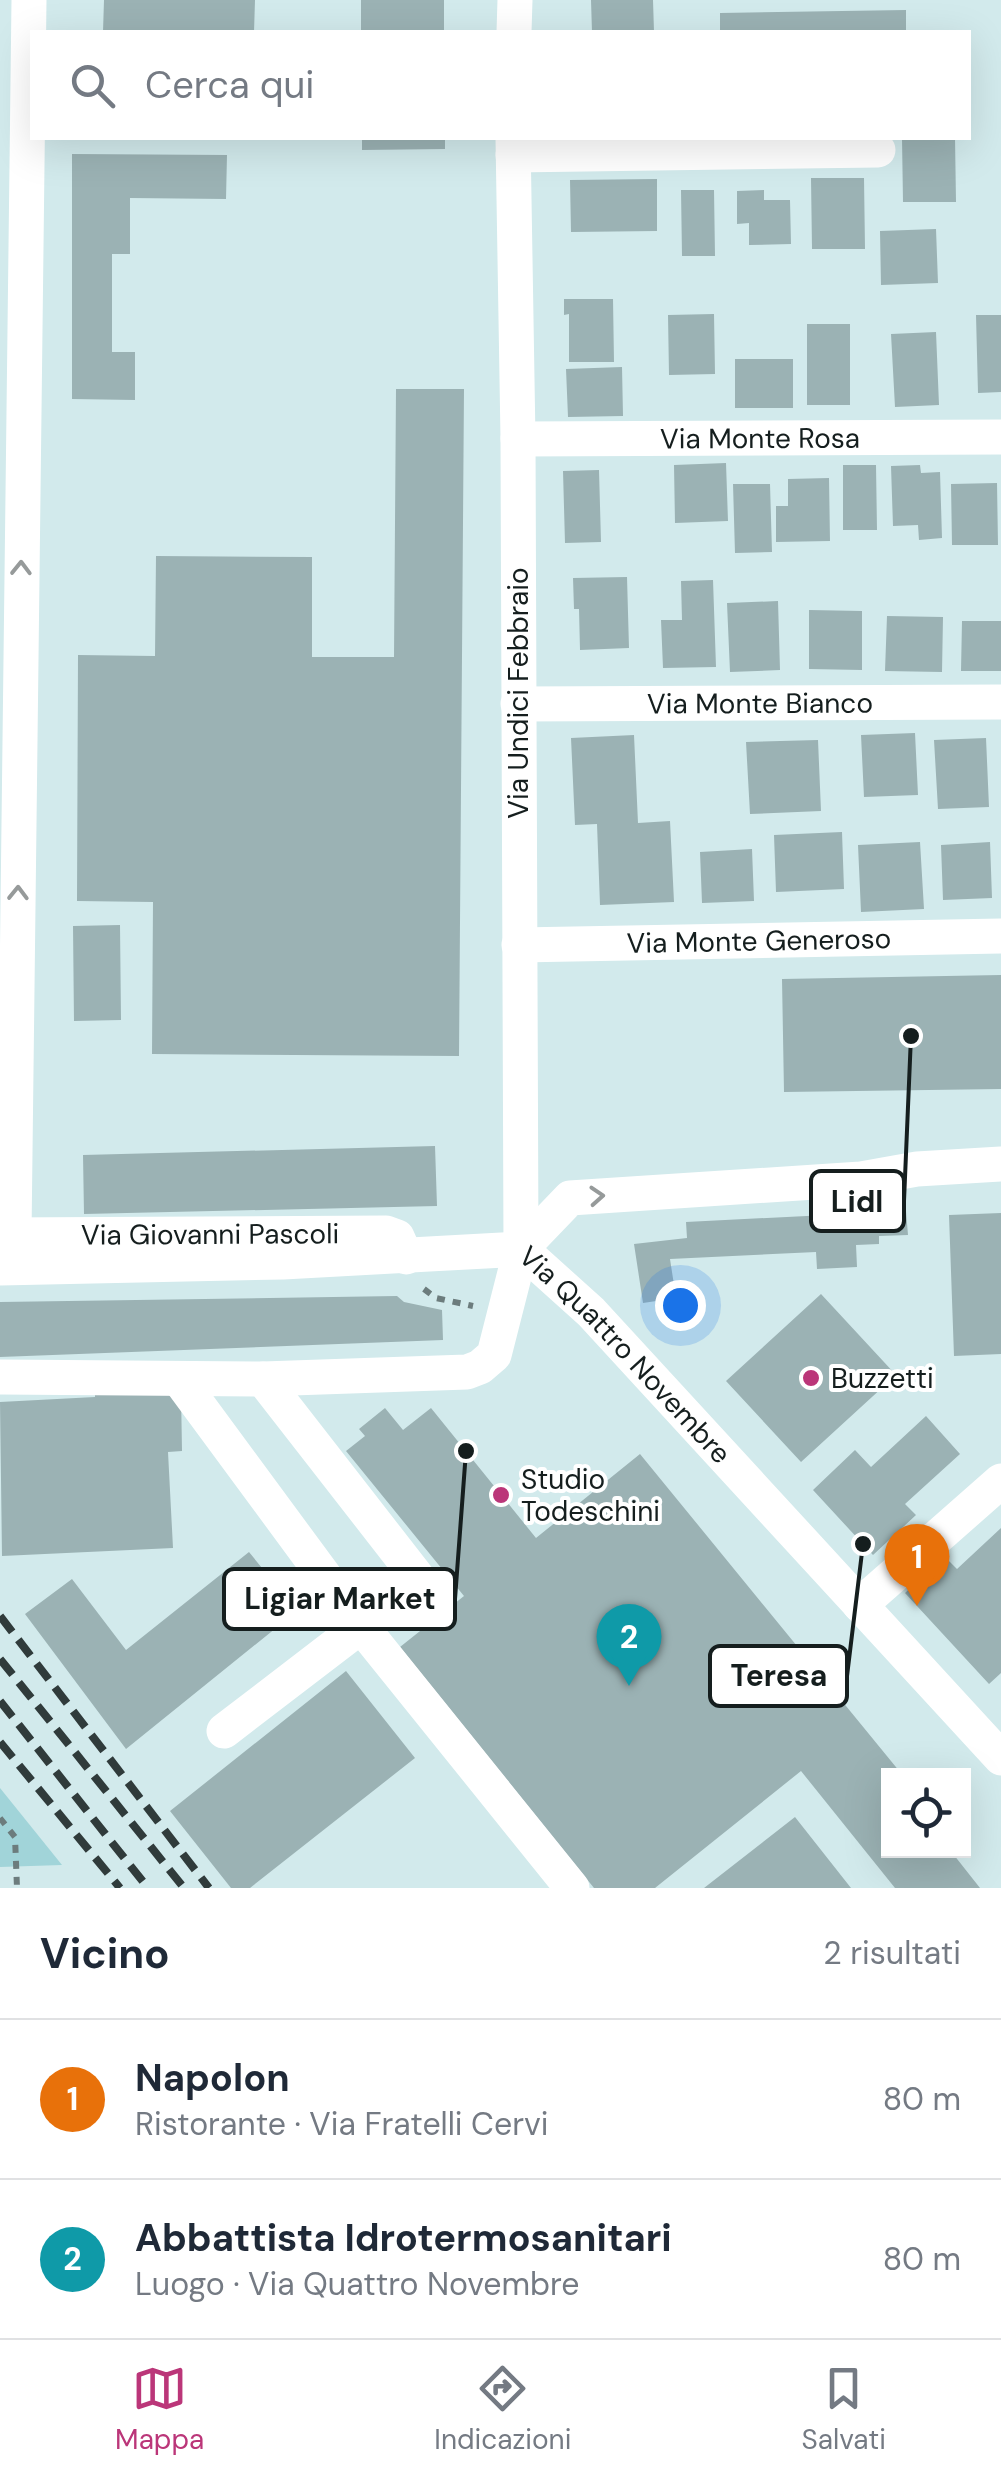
<!DOCTYPE html>
<html lang="it">
<head>
<meta charset="utf-8">
<style>
  :root { --surface:#fff; --page:#f6f6f7; --text:#1f2937; --muted:#747a83; --line:#e0e1e3; --accent:#bb3679 }
  body { margin:0; font-family:"DM Sans",sans-serif; background:var(--page); color:var(--text) }
  .controls { position:absolute; right:30px; bottom:30px; display:grid; overflow:hidden; border-radius:0px; box-shadow:0 10px 40px #0002 }
  .controls button { width:90px; height:90px; display:grid; place-items:center; padding:0; border:0; border-bottom:2px solid var(--line); background:var(--surface); color:var(--text); font:50px sans-serif }
  .you { position:absolute; left:680px; top:1305px; width:35px; height:35px; margin:-25px; border:8px solid #fff; border-radius:50%; background:#1a73e8; box-shadow:0 0 0 15px #1a73e833 }
  .badge { display:grid; place-items:center; width:65px; height:65px; border-radius:50%; background:var(--accent); color:#fff; font-size:32px; font-weight:700 }
  .pin { position:absolute; translate:-50% -82px; filter:drop-shadow(0 2px 5px #0008) }
  .pin::after { content:''; position:absolute; top:52px; width:35px; height:30px; background:inherit; clip-path:polygon(0 0,100% 0,50% 100%) }
  .list { margin:0; padding:0; list-style:none }
  h2 { display:flex; justify-content:space-between; align-items:center; height:130px; margin:0; padding:0 40px; font-size:42px }
  h2 small { font-size:32px; font-weight:400; color:var(--muted) }
  .list li { display:grid; grid-template-columns:65px 1fr auto; gap:30px; align-items:center; box-sizing:border-box; height:160px; padding:0 40px; border-top:2px solid var(--line) }
  .list b { display:block; font-size:38px; white-space:nowrap }
  .list p { margin:0; font-size:32px; white-space:nowrap; color:var(--muted) }
  .list em { font-size:32px; font-style:normal; color:var(--muted) }
  .icon { flex:none; width:55px; height:55px; fill:none; stroke:currentColor; stroke-width:2; stroke-linecap:round; stroke-linejoin:round }
  .map { position:relative; flex:none; width:1001px; height:1888px; overflow:hidden }
  .search { position:absolute; background:var(--surface); box-shadow:0 10px 40px #0002; left:30px; right:30px; top:30px; height:110px; display:flex; align-items:center; gap:25px; box-sizing:border-box; padding:0 35px; border-radius:0px; color:var(--muted); font-size:38px }
  .sheet { height:450px; background:var(--surface) }
  nav { display:flex; justify-content:space-around; align-items:center; box-sizing:border-box; height:140px; border-top:2px solid var(--line); background:var(--surface); font-size:28px; color:var(--muted) }
  nav a { display:grid; justify-items:center; gap:5px }
  nav .on { color:var(--accent) }
  .map>svg:first-child { display:block }
</style>
</head>
<body>
<div class="map">
<svg width="1001" height="1888" viewBox="0 0 1001 1888">
  <rect width="100%" height="100%" fill="#d2eaec"/>
  <path fill="#a1d4d9" d="M0,1788L62,1865L0,1867Z"/>
  <path fill="#9bb2b4" d="M104,0H255L254,32H103Z
    M361,0H444V32H361Z
    M591,0H653L654,32H592Z
    M906,10V32H720V13Z
    M362,138H445V149L362,150Z
    M902,138H955L956,202H903Z
    M72,154L227,155L226,199L130,198V254H112V352H135V400L72,399Z
    M811,178H864L865,249H812Z
    M657,179V231L571,232L570,180Z
    M681,190H714L715,256H682Z
    M764,190V200H790L791,244L749,245V223L737,224V191Z
    M936,229L938,283L881,285L880,231Z
    M564,299H613L614,362H569V314L564,315Z
    M714,314L715,374L669,375L668,315Z
    M976,315H1001V392L978,393Z
    M807,324H850V405H807Z
    M936,332L939,405L895,407L891,334Z
    M735,359H793V408H735Z
    M622,367L623,416L568,417L566,369Z
    M396,389H464L459,1056L152,1054L153,902L77,901L78,655L155,656L156,556L312,557V657H394Z
    M726,463L728,521L675,523L674,465Z
    M843,465H876L877,530H843Z
    M920,465L921,473L940,472L942,538L919,540L918,525L893,526L891,466Z
    M599,470L601,542L565,543L563,471Z
    M829,478L830,541L776,542V506H788V479Z
    M997,483L998,545H952L951,484Z
    M733,484H770L772,552L735,553Z
    M627,577L629,648L580,650L579,609H574L573,578Z
    M713,580L716,667L663,668L661,620H682L681,581Z
    M778,601L780,670L730,672L727,603Z
    M809,610L862,611V670L809,669Z
    M887,616L943,617L942,672L885,671Z
    M962,621H1001V671H961Z
    M915,733L918,795L864,797L861,735Z
    M634,735L638,823L670,821L674,902L600,905L597,824L575,825L571,738Z
    M986,738L989,807L938,809L934,740Z
    M818,740L821,811L750,814L746,742Z
    M842,832L844,889L776,892L774,835Z
    M920,842L924,909L861,912L858,845Z
    M990,842L992,898L943,900L941,845Z
    M752,849L754,901L702,903L700,852Z
    M120,925L121,1020L74,1021L73,926Z
    M1001,975V1089L784,1092L782,979Z
    M435,1146L437,1206L84,1214L83,1155Z
    M906,1211L908,1235L879,1236V1244L856,1245L857,1267L817,1269L816,1252L670,1259L676,1298L643,1303L634,1244L687,1238L686,1222Z
    M1001,1213V1354L954,1356L949,1215Z
    M821,1294L896,1375L801,1462L726,1381Z
    M397,1296L404,1302L442,1310L443,1340L0,1357V1302Z
    M95,1388L181,1393L182,1451L168,1452L173,1548L2,1556L0,1402L95,1397Z
    M385,1408L403,1430L431,1408L536,1538L640,1454L900,1772L888,1776V1781L882,1786L888,1794V1850H950L980,1888H895L801,1771L655,1888H594L400,1647L464,1596L346,1451L365,1436L359,1429Z
    M926,1416L960,1454L905,1504L916,1515L873,1555L813,1490L855,1450L871,1467Z
    M1001,1528V1673L989,1684L905,1593L944,1556L957,1569Z
    M249,1552L297,1611L126,1749L25,1614L72,1579L126,1650Z
    M346,1671L415,1758L250,1888H231L170,1811Z
    M795,1817L851,1888H704Z"/>
  <g fill="none" stroke-linecap="round" stroke-linejoin="round">
    <path stroke="#6c7c7d" stroke-width="6" stroke-dasharray="8 8" stroke-linecap="butt" d="M424,1289L436,1298L473,1306
      M0,1818L15,1837L17,1888"/>
    <g stroke="#fff" stroke-width="35">
      <path d="M514,32L515,0"/>
      <path d="M513,155L878,150"/>
      <path id="s1" d="M518,439L1001,437"/>
      <path id="s2" d="M518,704L1001,702"/>
      <path id="s3" d="M519,945L1001,936"/>
      <path id="s4" d="M0,1235L386,1233L397,1237L406,1257"/>
      <path d="M14,1235L29,0"/>
      <path d="M521,1249L570,1198L861,1179L917,1169L1001,1164"/>
      <path id="s5" d="M0,1268L283,1262L521,1249L591,1312L1001,1758"/>
      <path d="M0,1377L263,1379L467,1372L480,1367L494,1355L521,1249L518,439L513,138"/>
      <path d="M179,1379L361,1626L421,1582L263,1379"/>
      <path d="M860,1605L1001,1481"/>
      <path d="M224,1731L361,1626L572,1888"/>
    </g>
    <path stroke="#303b3b" stroke-width="8" stroke-dasharray="20 10" stroke-linecap="butt" d="M0,1616L209,1888
      M0,1659L184,1888
      M0,1701L148,1888
      M0,1742L120,1888"/>
  </g>
  <defs><path id="oneway-chevron" d="M-2-3.5L2.5 0L-2 3.5" fill="none" stroke-width="1.6" stroke-linecap="round" stroke-linejoin="round" transform="scale(2.5)"/></defs>
  <g stroke="#969a9a">
    <use href="#oneway-chevron" transform="translate(21 568) rotate(-89)"/>
    <use href="#oneway-chevron" transform="translate(18 893) rotate(-89)"/>
    <use href="#oneway-chevron" transform="translate(597 1196) rotate(-4)"/>
  </g>
  <g fill="#bb3679" stroke="#fff" stroke-width="4">
    <circle cx="811" cy="1378" r="10"/>
    <circle cx="501" cy="1495" r="10"/>
  </g>
  <g text-anchor="middle" dominant-baseline="central" stroke-width="8" stroke-linejoin="round" paint-order="stroke">
    <g font-size="28" fill="#151e1e" stroke="#fff">
      <text stroke="none"><textPath href="#s1" startOffset="242">Via Monte Rosa</textPath></text>
      <text transform="translate(518 693) rotate(-90)">Via Undici Febbraio</text>
      <text stroke="none"><textPath href="#s2" startOffset="242">Via Monte Bianco</textPath></text>
      <text stroke="none"><textPath href="#s3" startOffset="240">Via Monte Generoso</textPath></text>
      <text stroke="none"><textPath href="#s4" startOffset="210">Via Giovanni Pascoli</textPath></text>
      <text stroke="none"><textPath href="#s5" startOffset="670">Via Quattro Novembre</textPath></text>
    </g>
    <g font-size="28" fill="#151e1e" stroke="#fff" text-anchor="start">
      <text x="831" y="1378">Buzzetti</text>
      <text x="521" y="1479">Studio<tspan x="521" dy="32">Todeschini</tspan></text>
    </g>
  </g>
  <path fill="none" stroke="#151e1e" stroke-width="4" d="M911 1036L904 1201M466 1451L455 1599M863 1544L847 1676"/>
  <g fill="#151e1e" stroke="#fff" stroke-width="4">
    <circle cx="911" cy="1036" r="10"/>
    <circle cx="466" cy="1451" r="10"/>
    <circle cx="863" cy="1544" r="10"/>
  </g>
  <g fill="#fff" stroke="#151e1e" stroke-width="4">
    <rect x="811" y="1171" width="93" height="60" rx="10"/>
    <rect x="224" y="1569" width="231" height="60" rx="10"/>
    <rect x="710" y="1646" width="137" height="60" rx="10"/>
  </g>
  <g font-size="30" text-anchor="middle" font-weight="bold" fill="#151e1e">
    <text x="857" y="1212">Lidl</text>
    <text x="340" y="1609">Ligiar Market</text>
    <text x="779" y="1686">Teresa</text>
  </g>
</svg>
<div class="controls">
<button><svg class="icon" aria-label="locate" viewBox="0 0 24 24"><circle cx="12" cy="12" r="6"/><path d="M12 2v4M12 18v4M2 12h4M18 12h4"/></svg></button>
</div>
<div class="you"></div>
<div class="pin badge" style="left:917px;top:1606px;background:#e8710a">1</div>
<div class="pin badge" style="left:629px;top:1686px;background:#0f9aa8">2</div>
<div class="search"><svg class="icon" aria-label="search" viewBox="0 0 24 24"><circle cx="10" cy="10" r="6"/><path d="M15 15l6 6"/></svg>Cerca qui</div>
</div>
<section class="sheet">
<h2>Vicino<small>2 risultati</small></h2>
<ul class="list">
<li><span class="badge" style="background:#e8710a">1</span><div><b>Napolon</b><p>Ristorante · Via Fratelli Cervi</p></div><em>80 m</em></li>
<li><span class="badge" style="background:#0f9aa8">2</span><div><b>Abbattista Idrotermosanitari</b><p>Luogo · Via Quattro Novembre</p></div><em>80 m</em></li>
</ul>
</section>
<nav>
<a class="on"><svg class="icon" aria-label="map" viewBox="0 0 24 24"><path d="M3 6l6-2 6 2 6-2v14l-6 2-6-2-6 2zM9 4v14M15 6v14"/></svg>Mappa</a>
<a><svg class="icon" aria-label="directions" viewBox="0 0 24 24"><path d="M12 3l9 9-9 9-9-9zM9 14v-3h6M13 9l2 2-2 2"/></svg>Indicazioni</a>
<a><svg class="icon" aria-label="saved" viewBox="0 0 24 24"><path d="M7 4h10v16l-5-4-5 4z"/></svg>Salvati</a>
</nav>
</body>
</html>
